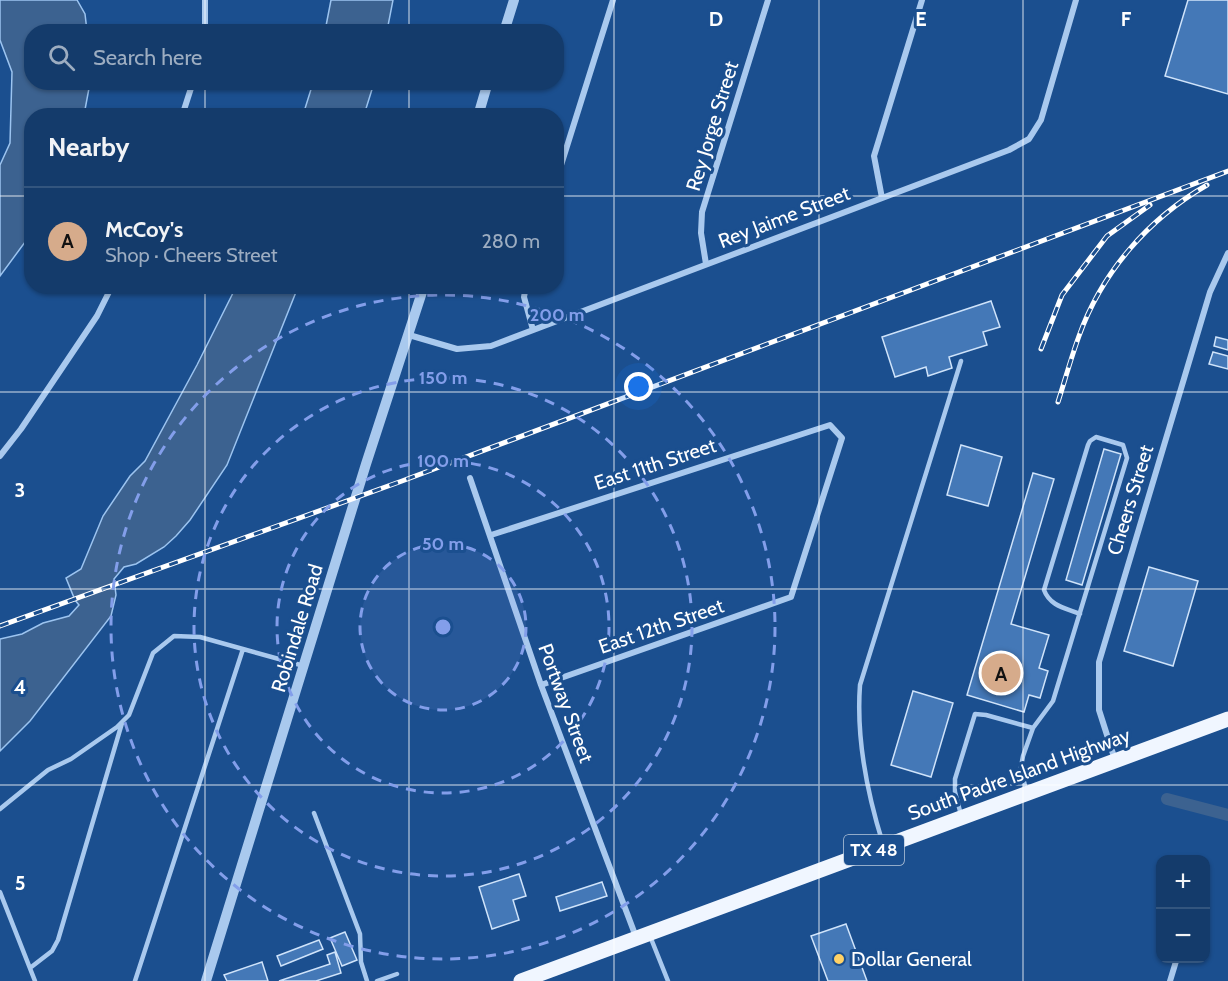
<!DOCTYPE html>
<html lang="en">
<head>
<meta charset="utf-8">
<style>
  :root { --surface:#143b6b; --page:#214673; --text:#f1f3f6; --muted:#9dadc1; --line:#33557e; --accent:#d6ab8b }
  body { margin:0; font-family:Cabin,sans-serif; background:var(--page); color:var(--text) }
  .controls { position:absolute; right:18px; bottom:18px; display:grid; overflow:hidden; border-radius:12px; box-shadow:0 2px 4px #0004 }
  .controls button { width:54px; height:54px; display:grid; place-items:center; padding:0; border:0; border-bottom:2px solid var(--line); background:var(--surface); color:var(--text); font:30px sans-serif }
  .you { position:absolute; left:639px; top:387px; width:21px; height:21px; margin:-15px; border:4px solid #fff; border-radius:50%; background:#1a73e8; box-shadow:0 0 0 9px #1a73e833 }
  .badge { display:grid; place-items:center; width:39px; height:39px; border-radius:50%; background:var(--accent); color:#111; font-size:20px; font-weight:700 }
  .pin { position:absolute; translate:-50% -50%; border:3px solid #fff; box-shadow:0 2px 6px #0006 }
  .list { margin:0; padding:0; list-style:none }
  h2 { display:flex; justify-content:space-between; align-items:center; height:78px; margin:0; padding:0 24px; font-size:26px }
  h2 small { font-size:20px; font-weight:400; color:var(--muted) }
  .list li { display:grid; grid-template-columns:39px 1fr auto; gap:18px; align-items:center; box-sizing:border-box; height:108px; padding:0 24px; border-top:2px solid var(--line) }
  .list b { display:block; font-size:22px; white-space:nowrap }
  .list p { margin:0; font-size:20px; white-space:nowrap; color:var(--muted) }
  .list em { font-size:20px; font-style:normal; color:var(--muted) }
  .icon { flex:none; width:33px; height:33px; fill:none; stroke:currentColor; stroke-width:2; stroke-linecap:round; stroke-linejoin:round }
  .map { position:relative; flex:none; width:1228px; height:981px; overflow:hidden }
  .search { position:absolute; background:var(--surface); box-shadow:0 2px 4px #0004; left:24px; top:24px; width:540px; height:66px; display:flex; align-items:center; gap:15px; box-sizing:border-box; padding:0 21px; border-radius:24px; color:var(--muted); font-size:22px }
  .panel { position:absolute; background:var(--surface); box-shadow:0 2px 4px #0004; left:24px; top:108px; width:540px; height:186px; border-radius:24px }
  .map>svg:first-child { display:block }
</style>
</head>
<body>
<div class="map">
<svg width="1228" height="981" viewBox="0 0 1228 981">
  <rect width="100%" height="100%" fill="#1b4f8f"/>
  <path fill="#3c6290" stroke="#9cc4f0" stroke-width="1.5" d="M0,0H77L85,14L87,31L32,32V82L90,83L84,115L32,116L31,234L0,276V165L10,143L12,72L0,40Z
    M331,0H393L387,31H325Z
    M313,83V82L374,83L364,115H303Z
    M236,287H298L227,465L190,520L176,536L164,547L136,564L124,567L114,579L116,595L111,616L30,721L0,751V639L22,634L43,623L69,616L79,605L75,600L66,578L81,569L103,516L130,476L145,461L197,365Z"/>
  <g fill="none" stroke-linecap="round" stroke-linejoin="round">
    <path stroke="#3c6290" stroke-width="12" d="M1167,799L1228,815"/>
  </g>
  <path fill="#4478b7" stroke="#cfe3fa" stroke-width="1.5" d="M1188,0H1228V94L1165,76Z
    M991,301L1000,327L983,332L987,345L949,357L952,368L928,376L926,367L895,377L882,337Z
    M1216,337L1228,340V350L1214,346Z
    M1213,352L1228,356V369L1209,364Z
    M961,445L1002,457L988,506L947,495Z
    M1104,449L1121,454L1082,585L1066,580Z
    M1033,473L1054,479L1011,624L1049,635L1039,668L1048,671L1040,698L1029,695L1024,712L967,695Z
    M1149,567L1198,581L1173,666L1124,651Z
    M913,691L953,703L931,777L891,765Z
    M519,874L526,896L513,900L519,920L492,929L479,887Z
    M602,882L607,896L560,911L556,897Z
    M846,924L867,981H828L811,936Z
    M345,932L357,960L342,966L330,938Z
    M319,940L323,949L281,966L277,956Z
    M335,952L341,973L316,981H279L330,964L327,955Z
    M262,962L268,981H227L224,975Z"/>
  <g fill="none" stroke-linecap="round" stroke-linejoin="round">
    <path stroke="#a9c9ee" stroke-width="4.5" d="M1026,791L1021,767L1023,756L1033,728L1053,701L1127,458L1123,445L1096,437L1090,441L1088,445L1044,590C1050,606 1065,608 1080,614
      M0,809L48,770L71,759L117,727L129,715L153,653L174,636L200,637L304,666
      M314,813L360,934L361,962L367,981
      M961,815L955,792V779L975,714L986,715L1033,728
      M883,844C867,793 856,739 860,685L961,361
      M0,892L35,981
      M650,936L668,981
      M30,968L52,951L58,940L122,723
      M135,981L243,649
      M377,981L397,974"/>
    <path stroke="#a9c9ee" stroke-width="6" d="M205,0V32
      M182,116L193,82
      M556,181L613,0
      M882,198L874,156L922,0
      M706,264L701,233L702,212L768,0
      M526,286L524,297L533,330
      M409,335L457,349L491,346L1009,150L1029,139L1041,120L1076,0
      M0,456L21,429L97,316L112,286
      M470,478L541,685L636,937
      M491,535L830,425L842,438L791,597L541,685
      M1115,760L1099,710V662L1210,292L1228,253
      M1170,981L1177,958"/>
    <path stroke="#a9c9ee" stroke-width="10" d="M504,32L514,0
      M478,116L488,82
      M206,981L366,464L424,286"/>
    <path stroke="#f0f6ff" stroke-width="15" d="M521,981L1228,719"/>
    <defs>
      <path id="rail" d="M1041,349L1062,295L1107,236L1150,205
        M1058,402C1065,380 1071,358 1079,336C1102,272 1148,219 1207,185
        M0,626L402,481L1228,171"/>
    </defs>
    <use href="#rail" stroke="#fff" stroke-width="5"/>
    <use href="#rail" stroke="#1b4f8f" stroke-width="3" stroke-dasharray="9" stroke-linecap="butt"/>
  </g>
  <path fill="none" stroke="#fff" stroke-width="1.5" stroke-opacity="0.55" d="M205,0V32M409,0V32M614,0V981M819,0V981M1023,0V981M205,82V116M409,82V116M0,196H32M556,196H1228M205,286V981M409,286V981M0,392H1228M0,589H1228M0,785H1228"/>
  <circle cx="443" cy="627" r="83" fill="#839eea" fill-opacity=".12"/>
  <g fill="none" stroke="#839eea" stroke-width="3" stroke-dasharray="10 8">
    <circle cx="443" cy="627" r="83"/>
    <circle cx="443" cy="627" r="166"/>
    <circle cx="443" cy="627" r="249"/>
    <circle cx="443" cy="627" r="332"/>
  </g>
  <circle fill="#ffd166" stroke="#1b4f8f" stroke-width="2" cx="839" cy="959" r="6"/>
  <g text-anchor="middle" dominant-baseline="central" stroke-width="6" stroke-linejoin="round" paint-order="stroke">
    <rect fill="#1b4f8f" stroke="#bbcadd" stroke-width="1.5" x="844" y="835" width="60" height="30" rx="4.5"/>
    <g font-size="18" font-weight="bold" fill="#fff">
      <text x="874" y="850">TX 48</text>
    </g>
    <g font-size="20" fill="#fff" stroke="#1b4f8f">
      <text transform="translate(712 126) rotate(-73)">Rey Jorge Street</text>
      <text transform="translate(784 217) rotate(-21)">Rey Jaime Street</text>
      <text transform="translate(655 464) rotate(-18)">East 11th Street</text>
      <text transform="translate(1130 500) rotate(-73)">Cheers Street</text>
      <text transform="translate(661 626) rotate(-19)">East 12th Street</text>
      <text transform="translate(297 628) rotate(-73)">Robindale Road</text>
      <text transform="translate(566 703) rotate(70)">Portway Street</text>
      <text transform="translate(1019 774) rotate(-20)">South Padre Island Highway</text>
    </g>
    <g font-size="20" fill="#fff" stroke="#1b4f8f" text-anchor="start">
      <text x="851" y="959">Dollar General</text>
    </g>
  </g>
  <g font-size="20" text-anchor="middle" font-weight="bold" fill="#fff" stroke="#1b4f8f" stroke-width="6" stroke-linejoin="round" paint-order="stroke">
    <text x="716" y="26">D</text>
    <text x="921" y="26">E</text>
    <text x="1126" y="26">F</text>
    <text x="20" y="497">3</text>
    <text x="20" y="694">4</text>
    <text x="20" y="890">5</text>
  </g>
  <circle cx="443" cy="627" r="9" fill="#839eea" stroke="#1b4f8f" stroke-width="3"/>
  <g font-size="18" text-anchor="middle" font-weight="bold" fill="#839eea" stroke="#1b4f8f" stroke-width="6" stroke-linejoin="round" paint-order="stroke">
    <text x="557" y="321">200 m</text>
    <text x="443" y="384">150 m</text>
    <text x="443" y="467">100 m</text>
    <text x="443" y="550">50 m</text>
  </g>
</svg>
<div class="controls">
<button>+</button>
<button>−</button>
</div>
<div class="you"></div>
<div class="pin badge" style="left:1001px;top:673px">A</div>
<div class="search"><svg class="icon" aria-label="search" viewBox="0 0 24 24"><circle cx="10" cy="10" r="6"/><path d="M15 15l6 6"/></svg>Search here</div>
<section class="panel">
<h2>Nearby<small></small></h2>
<ul class="list">
<li><span class="badge">A</span><div><b>McCoy's</b><p>Shop · Cheers Street</p></div><em>280 m</em></li>
</ul>
</section>
</div>
</body>
</html>
